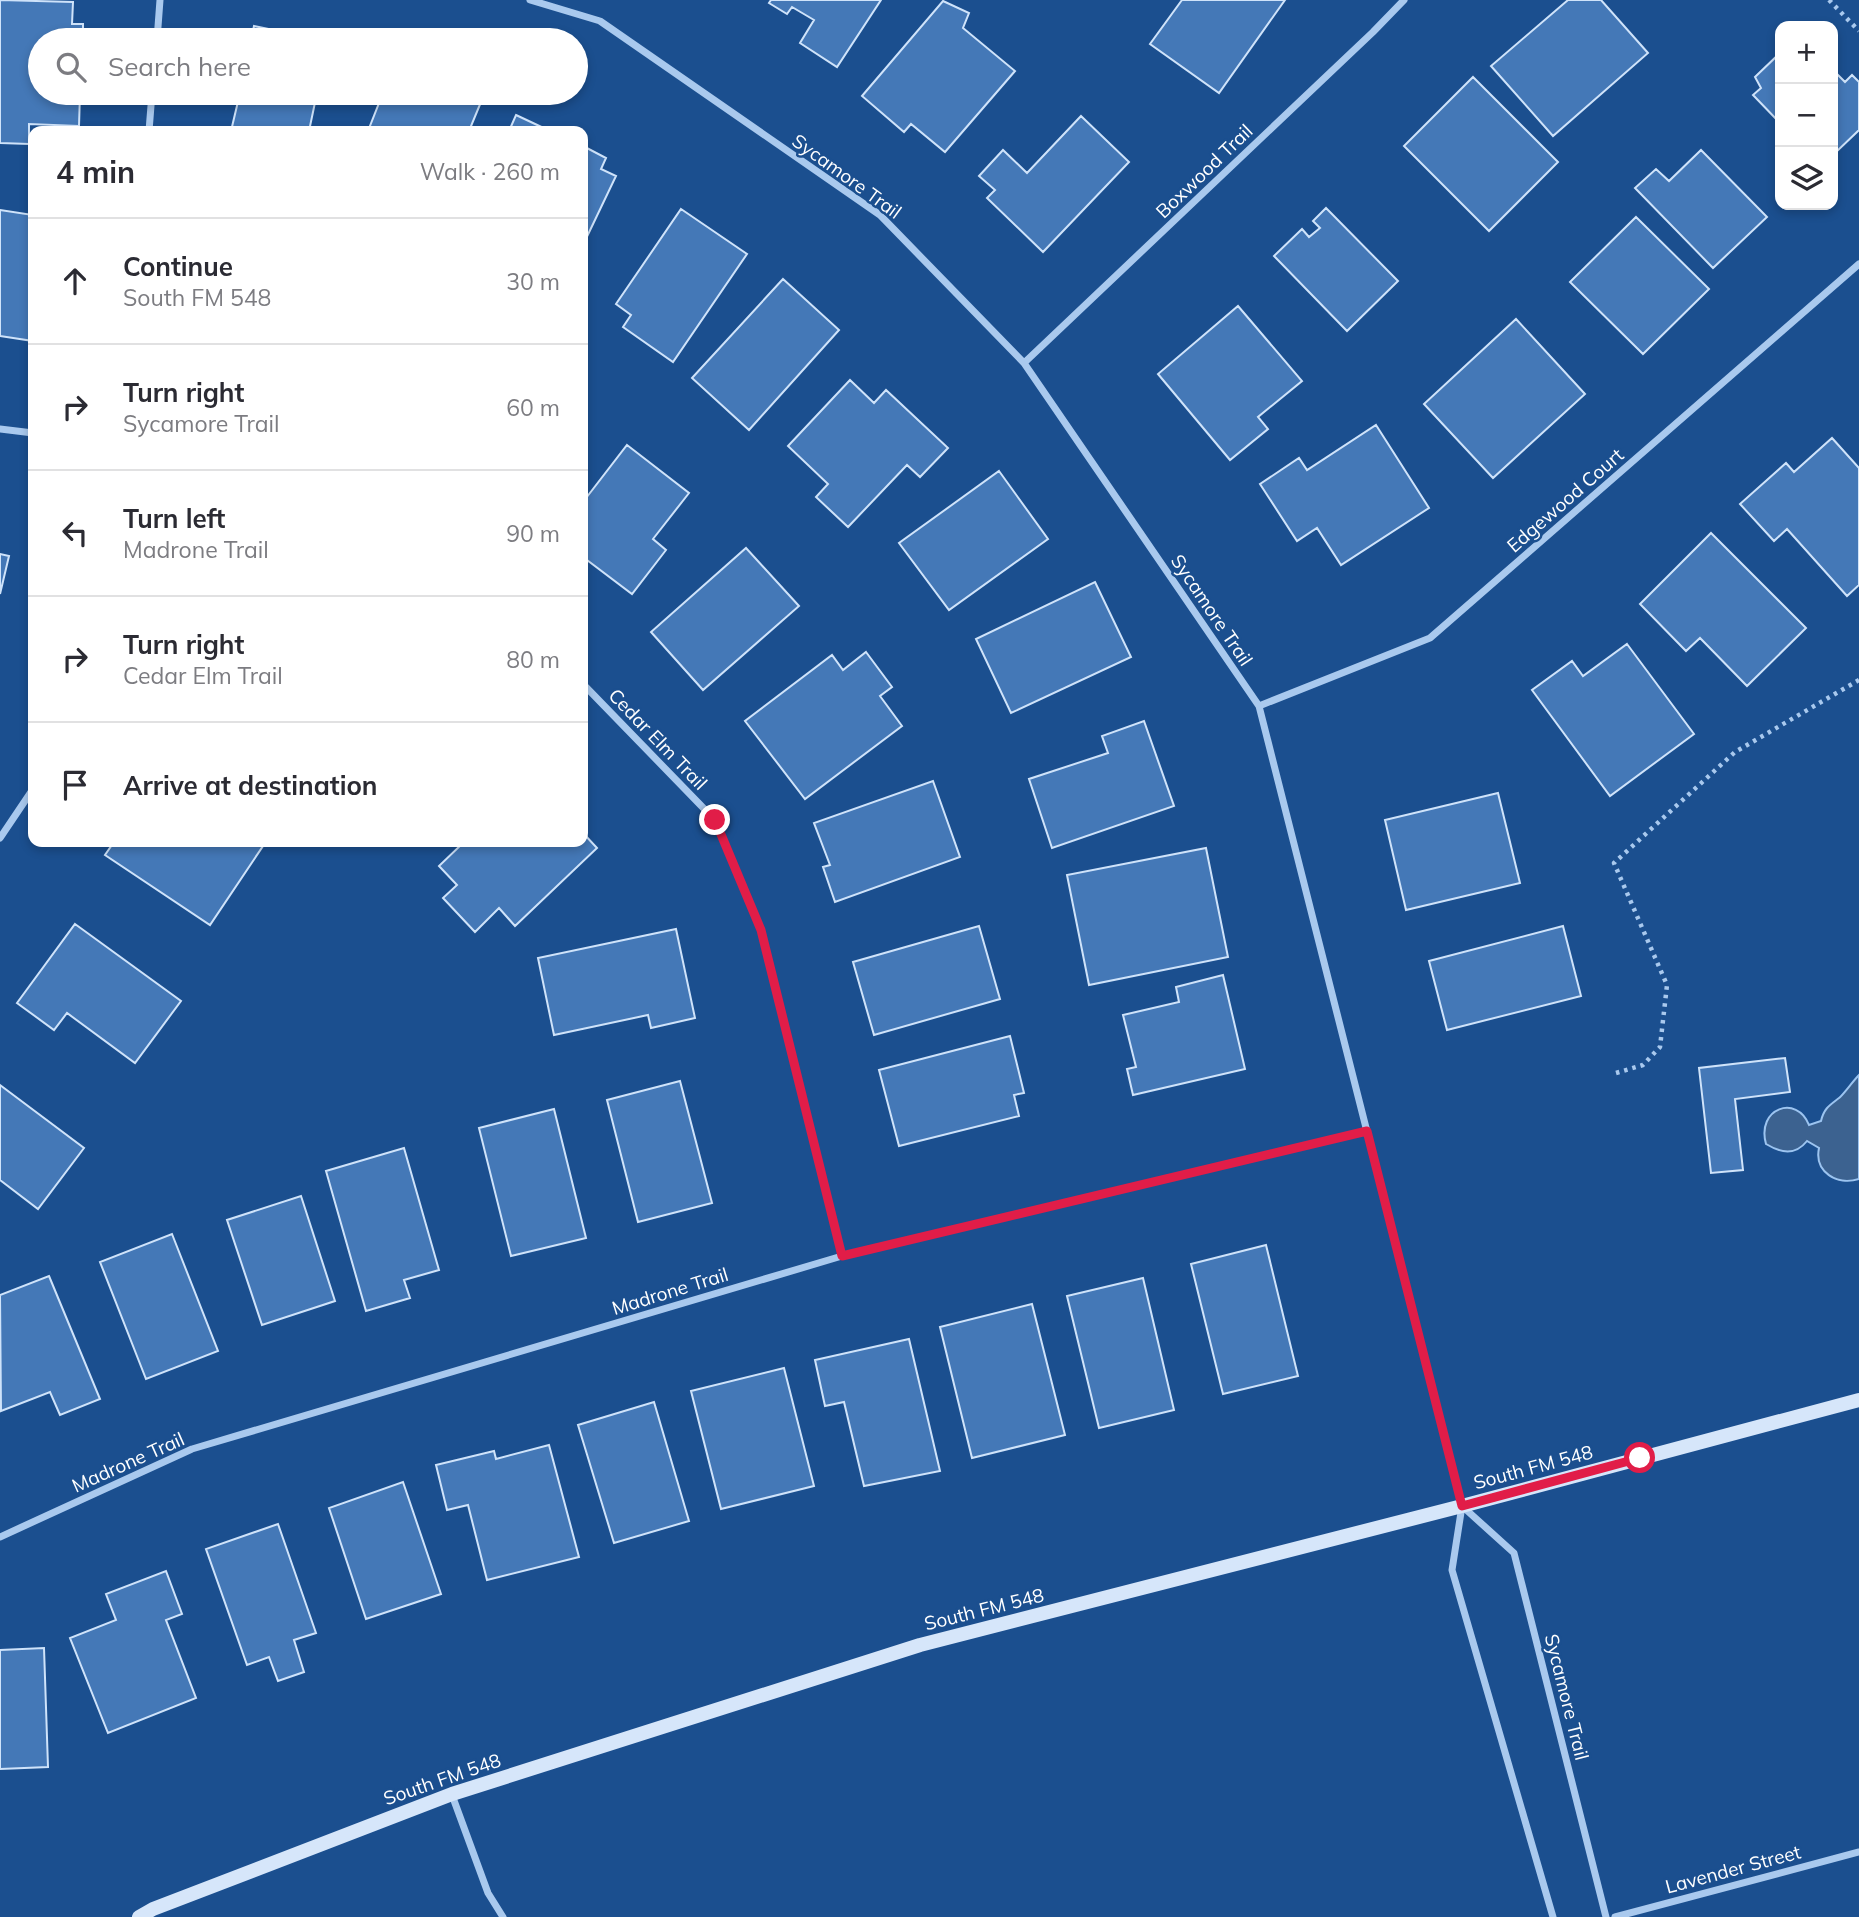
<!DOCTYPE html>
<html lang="en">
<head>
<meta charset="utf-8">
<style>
  :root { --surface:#fff; --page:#f7f7f7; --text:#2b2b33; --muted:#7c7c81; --line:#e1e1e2 }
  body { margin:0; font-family:Mulish,sans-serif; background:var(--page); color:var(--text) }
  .controls { position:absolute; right:21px; top:21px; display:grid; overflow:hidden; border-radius:14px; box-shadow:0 4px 10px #0003 }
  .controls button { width:63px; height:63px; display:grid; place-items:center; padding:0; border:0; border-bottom:2px solid var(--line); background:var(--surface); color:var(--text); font:35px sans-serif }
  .stop { position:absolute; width:21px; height:21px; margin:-16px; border:5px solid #e11d48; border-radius:50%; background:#fff }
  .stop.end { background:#e11d48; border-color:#fff; box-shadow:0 2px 7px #0008 }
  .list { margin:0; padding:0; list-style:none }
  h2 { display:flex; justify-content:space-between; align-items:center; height:91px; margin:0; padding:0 28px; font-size:30px }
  h2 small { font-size:23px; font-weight:400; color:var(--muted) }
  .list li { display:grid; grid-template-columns:46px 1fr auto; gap:21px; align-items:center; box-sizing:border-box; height:126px; padding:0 28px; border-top:2px solid var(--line) }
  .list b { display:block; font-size:26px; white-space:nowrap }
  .list p { margin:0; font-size:23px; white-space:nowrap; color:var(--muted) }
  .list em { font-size:23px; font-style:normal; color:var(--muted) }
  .icon { flex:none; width:38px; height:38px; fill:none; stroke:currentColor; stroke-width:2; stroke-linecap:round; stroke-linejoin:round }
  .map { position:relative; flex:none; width:1859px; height:1917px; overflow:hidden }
  .search { position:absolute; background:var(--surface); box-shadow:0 4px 10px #0003; left:28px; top:28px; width:560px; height:77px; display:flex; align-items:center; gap:18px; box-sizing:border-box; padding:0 24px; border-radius:38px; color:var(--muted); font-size:26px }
  .panel { position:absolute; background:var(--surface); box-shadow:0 4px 10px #0003; left:28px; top:126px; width:560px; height:721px; border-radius:14px }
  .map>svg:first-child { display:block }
</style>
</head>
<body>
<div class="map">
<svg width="1859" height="1917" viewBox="0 0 1859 1917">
  <rect width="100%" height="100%" fill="#1b4f8f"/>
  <path fill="#3c6290" stroke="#9cc4f0" stroke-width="2" d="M1859,1075V1179C1837,1186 1814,1172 1819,1148L1807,1141C1795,1156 1781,1153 1766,1144C1756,1108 1797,1094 1809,1125L1821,1121C1824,1108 1830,1105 1839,1098C1843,1095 1853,1081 1859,1075Z"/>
  <path fill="#4478b7" stroke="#cfe3fa" stroke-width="2" d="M0,0L73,2L72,24H83V40H40V93H80L79,126L29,124V144L0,143Z
    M771,0H881L837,67L800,43L814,20L792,7L787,14L769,3Z
    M1182,0H1285L1219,93L1150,44Z
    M1568,0H1601L1648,53L1553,136L1491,66Z
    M943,1L969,13L963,28L1015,71L945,152L911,124L904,132L862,96Z
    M254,26L322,40H251Z
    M1780,53V123L1753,95L1761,88L1755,77Z
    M1833,70L1845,82L1852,75L1859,82V130L1833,155Z
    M1473,77L1558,162L1489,231L1404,146Z
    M240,93H317L309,131H231Z
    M383,93H457L481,102L469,131H368Z
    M516,115L550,131H509Z
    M1081,116L1129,162L1043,252L987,198L995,190L979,176L1003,150L1027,173Z
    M583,146L606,158L601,169L616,176L583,245Z
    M1701,150L1767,217L1713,268L1635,188L1656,169L1669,181Z
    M1326,208L1398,281L1347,331L1274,256L1302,229L1309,237L1320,228L1313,221Z
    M681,209L747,254L673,362L623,327L631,315L616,304Z
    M0,210L33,215V341L0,336Z
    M1636,217L1709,289L1643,354L1570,282Z
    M783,279L839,330L749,430L692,378Z
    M1238,306L1302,381L1258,417L1268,429L1230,460L1158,374Z
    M1516,319L1585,394L1493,478L1424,404Z
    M850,380L874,403L886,390L948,448L920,477L907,465L848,527L816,497L828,484L788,446Z
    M1376,425L1429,508L1341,565L1317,528L1297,541L1260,484L1299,458L1307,470Z
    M1832,438L1859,468V585L1847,596L1787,529L1774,541L1740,504L1786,463L1794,472Z
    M627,445L689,493L653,539L666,550L632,594L583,557V502Z
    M999,471L1048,539L949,610L899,543Z
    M1711,533L1806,628L1747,686L1700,638L1686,651L1640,604Z
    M746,548L799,606L703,690L651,632Z
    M0,554L9,556L0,594Z
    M1095,582L1131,657L1011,713L976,639Z
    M1627,644L1694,734L1610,796L1532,690L1572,661L1583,676Z
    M866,652L892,687L880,696L902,726L805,799L745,721L832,655L843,670Z
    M1144,721L1174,806L1052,848L1029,779L1108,753L1102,736Z
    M933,781L960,857L835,902L823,867L830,865L814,823Z
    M1498,793L1520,883L1406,910L1385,820Z
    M583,833L597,848L515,926L499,908L475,932L443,898L457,885L439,866L464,842H583Z
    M114,842H256L263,846L210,925L105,855Z
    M1206,848L1228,957L1089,985L1067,875Z
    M75,924L181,1001L135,1063L67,1013L54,1030L17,1003Z
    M979,926L1000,999L874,1035L853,962Z
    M1563,926L1581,996L1447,1030L1429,961Z
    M676,929L695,1018L651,1028L648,1015L554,1035L538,958Z
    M1223,975L1245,1069L1133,1095L1127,1069L1136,1067L1123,1015L1179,1002L1176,987Z
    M1010,1036L1024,1093L1014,1095L1019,1116L899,1146L879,1070Z
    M1785,1058L1790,1092L1735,1099L1743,1170L1711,1173L1699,1068Z
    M680,1081L712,1203L638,1222L607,1100Z
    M0,1085L84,1148L38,1209L0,1180Z
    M554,1109L586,1238L511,1256L479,1128Z
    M404,1148L439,1270L404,1280L410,1298L366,1311L326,1171Z
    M301,1196L335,1301L262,1325L227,1220Z
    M172,1234L218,1351L146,1379L100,1262Z
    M1266,1245L1298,1376L1223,1394L1191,1264Z
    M49,1276L100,1399L60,1415L50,1392L1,1411L0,1295Z
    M1143,1278L1174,1410L1099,1428L1067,1296Z
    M1032,1304L1065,1435L972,1458L940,1327Z
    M909,1339L940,1471L864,1486L844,1402L825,1406L815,1360Z
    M784,1368L814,1486L721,1509L691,1391Z
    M654,1402L689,1521L614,1543L578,1425Z
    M549,1445L579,1557L487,1580L468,1505L447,1510L436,1465L494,1451L496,1459Z
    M403,1482L441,1594L366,1619L329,1508Z
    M278,1524L316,1633L294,1640L304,1672L278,1681L269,1657L247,1665L206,1549Z
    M166,1571L182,1614L166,1620L196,1698L108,1733L70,1638L116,1620L106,1594Z
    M44,1648L48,1767L0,1769V1650Z"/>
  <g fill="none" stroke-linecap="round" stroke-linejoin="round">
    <path stroke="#a9c9ee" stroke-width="4.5" stroke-dasharray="3.5 5" stroke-linecap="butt" d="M1829,0L1859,31
      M1616,1073L1643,1065L1660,1047L1667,985L1614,863L1735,752L1859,680"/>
    <path stroke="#a9c9ee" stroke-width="7" d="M530,0L600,21L880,215L1024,363L1259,706L1462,1506L1452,1570L1553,1917
      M157,40L160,0
      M149,131L152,93
      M1024,363L1373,32L1404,0
      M0,429L33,433
      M583,684L715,820L761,930L842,1256
      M1259,706L1430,638L1859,264
      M0,838L33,789
      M1462,1506L1514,1553L1606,1917
      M0,1537L192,1449L842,1256L1367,1131
      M452,1795L488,1893L503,1917
      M1615,1917L1859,1852"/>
    <path stroke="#d6e6fa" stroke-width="14" d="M139,1917L153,1909L452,1794L920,1645L1462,1506L1859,1400"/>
  </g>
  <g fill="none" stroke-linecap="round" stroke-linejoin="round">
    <path stroke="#e11d48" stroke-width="9" d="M715,820L761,930L842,1256L1367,1131L1462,1506L1640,1458"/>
  </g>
  <g text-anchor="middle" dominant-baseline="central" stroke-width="5" stroke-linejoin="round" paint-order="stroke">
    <g font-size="19" fill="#fff" stroke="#1b4f8f">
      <text transform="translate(1204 171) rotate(-44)">Boxwood Trail</text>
      <text transform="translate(847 176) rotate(36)">Sycamore Trail</text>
      <text transform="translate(1565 500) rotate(-41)">Edgewood Court</text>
      <text transform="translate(1212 610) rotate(56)">Sycamore Trail</text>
      <text transform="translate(658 739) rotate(46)">Cedar Elm Trail</text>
      <text transform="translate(670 1291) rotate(-17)">Madrone Trail</text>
      <text transform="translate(128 1462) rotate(-24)">Madrone Trail</text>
      <text transform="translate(1533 1467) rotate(-15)">South FM 548</text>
      <text transform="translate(984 1609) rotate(-14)">South FM 548</text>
      <text transform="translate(1567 1697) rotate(76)">Sycamore Trail</text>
      <text transform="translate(442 1779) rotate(-19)">South FM 548</text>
      <text transform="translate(1733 1869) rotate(-15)">Lavender Street</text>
    </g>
  </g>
</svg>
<div class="controls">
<button>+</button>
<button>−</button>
<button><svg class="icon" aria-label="layers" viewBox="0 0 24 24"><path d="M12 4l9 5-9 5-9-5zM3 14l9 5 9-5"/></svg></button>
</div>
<div class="stop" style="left:1640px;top:1458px"></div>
<div class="stop end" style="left:715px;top:820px"></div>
<div class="search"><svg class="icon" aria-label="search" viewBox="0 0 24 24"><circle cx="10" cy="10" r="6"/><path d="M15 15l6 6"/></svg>Search here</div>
<section class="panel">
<h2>4 min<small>Walk · 260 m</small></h2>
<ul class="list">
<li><svg class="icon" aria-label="ahead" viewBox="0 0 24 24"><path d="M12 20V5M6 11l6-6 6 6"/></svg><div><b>Continue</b><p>South FM 548</p></div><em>30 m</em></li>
<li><svg class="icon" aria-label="right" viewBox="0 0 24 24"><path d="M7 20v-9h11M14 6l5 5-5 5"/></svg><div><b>Turn right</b><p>Sycamore Trail</p></div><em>60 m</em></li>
<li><svg class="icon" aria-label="left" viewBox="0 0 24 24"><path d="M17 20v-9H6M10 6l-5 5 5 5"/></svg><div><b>Turn left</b><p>Madrone Trail</p></div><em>90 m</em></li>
<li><svg class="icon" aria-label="right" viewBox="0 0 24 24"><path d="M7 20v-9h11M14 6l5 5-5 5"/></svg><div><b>Turn right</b><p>Cedar Elm Trail</p></div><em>80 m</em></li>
<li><svg class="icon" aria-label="arrive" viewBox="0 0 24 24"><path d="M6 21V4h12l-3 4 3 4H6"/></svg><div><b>Arrive at destination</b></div></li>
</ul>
</section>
</div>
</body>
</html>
